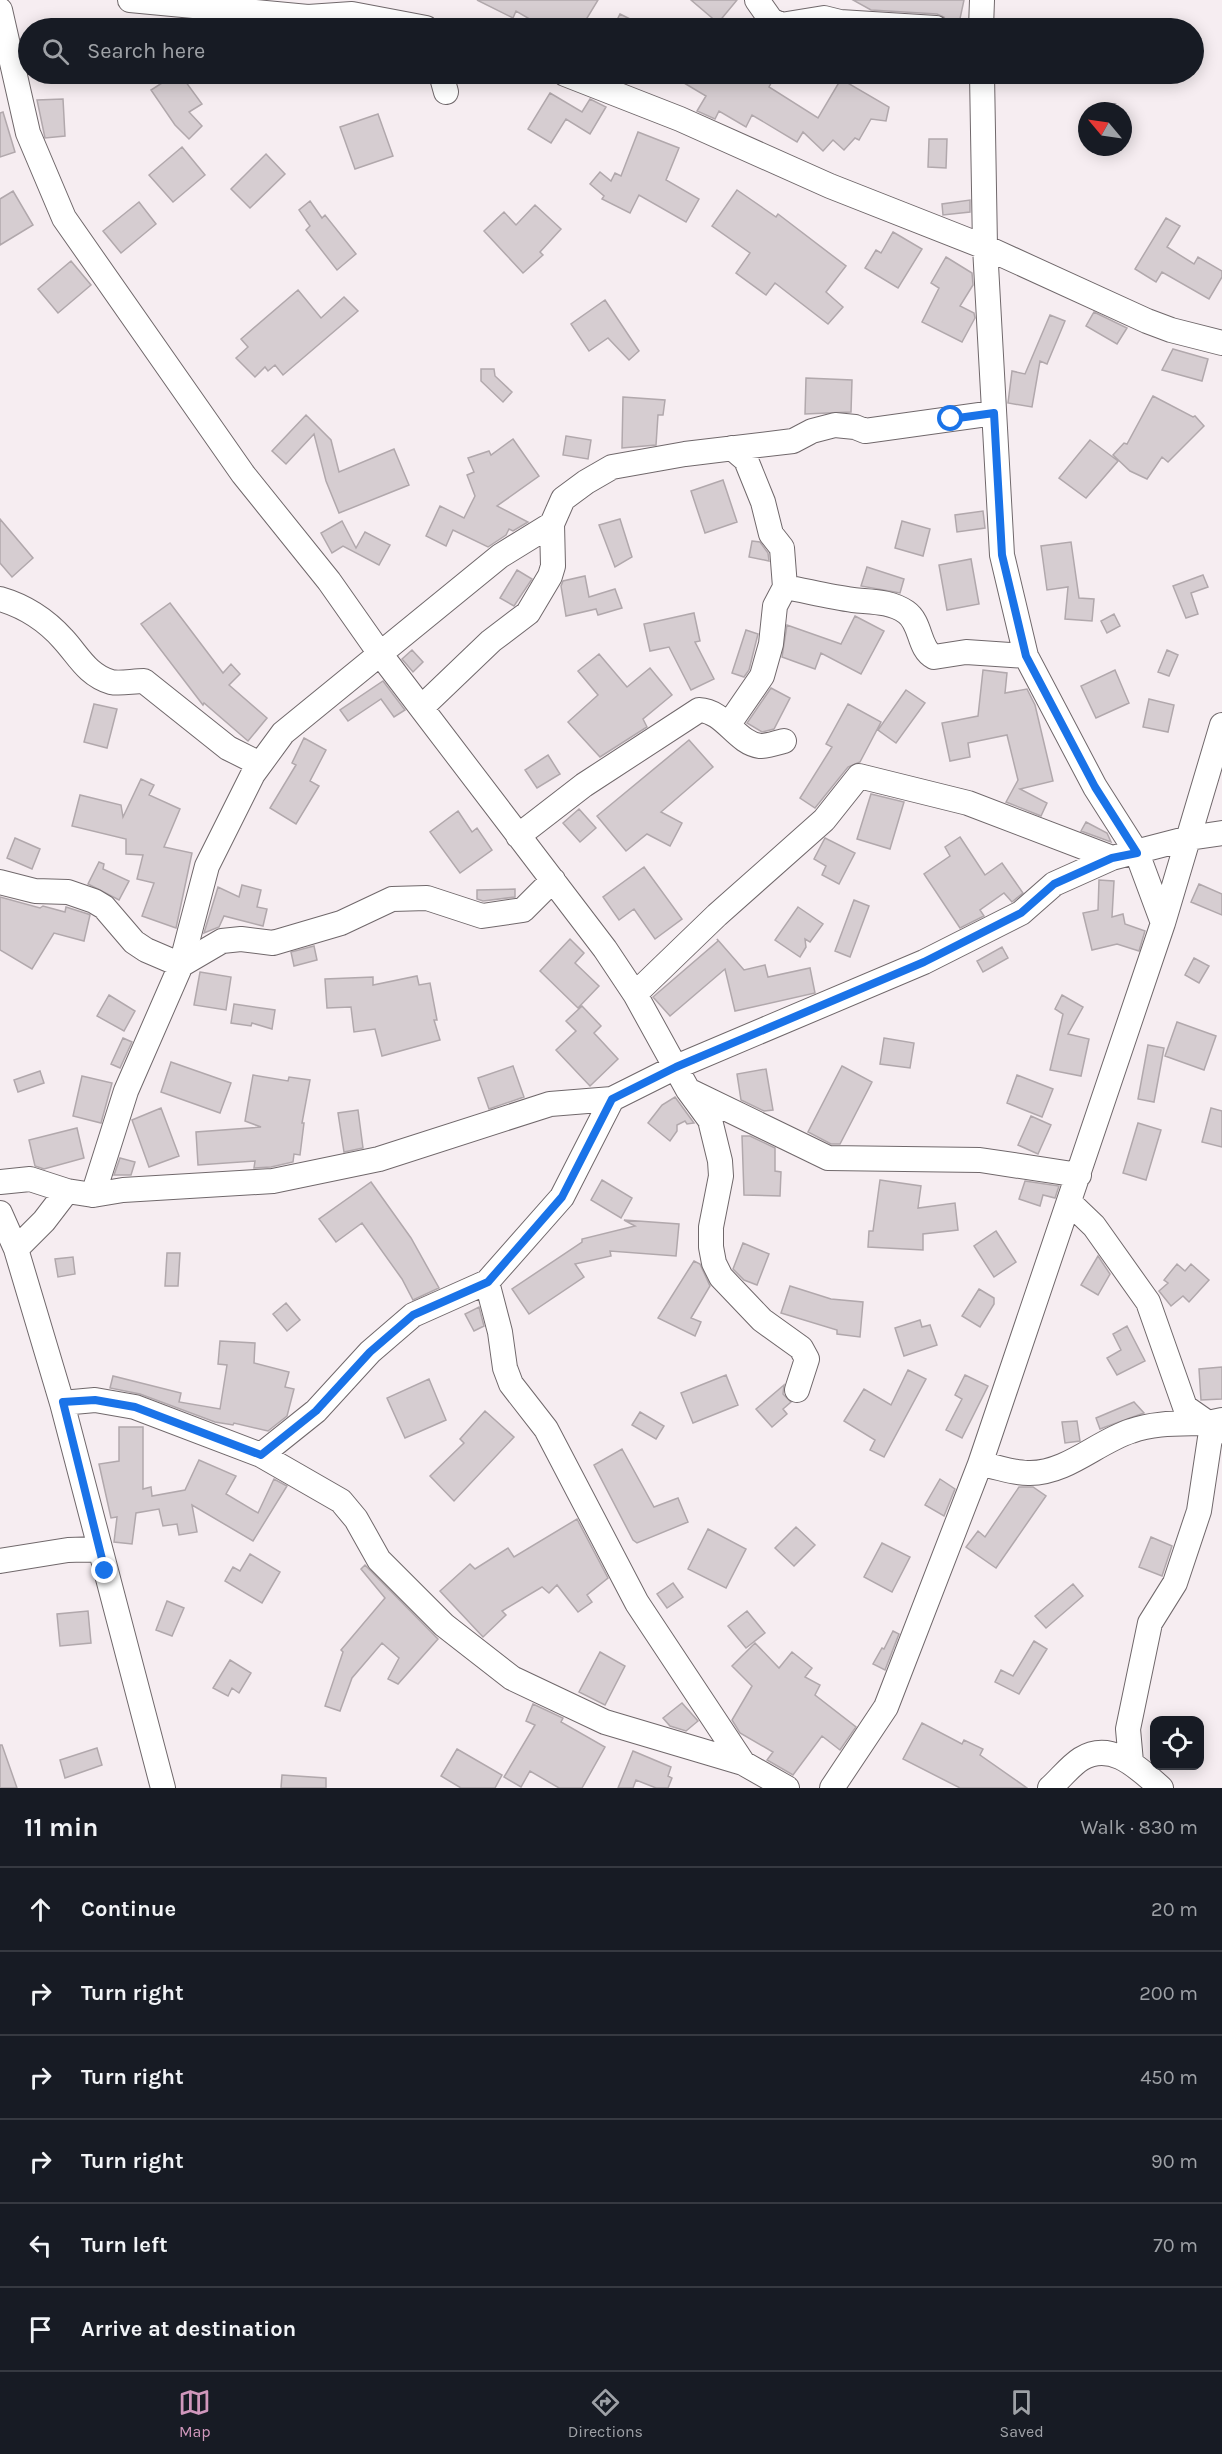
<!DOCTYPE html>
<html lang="en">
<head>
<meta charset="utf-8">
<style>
  :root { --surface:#171b24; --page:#20242c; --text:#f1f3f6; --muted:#9ea1a6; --line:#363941; --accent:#d097bc }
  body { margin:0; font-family:Karla,sans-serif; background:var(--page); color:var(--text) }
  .controls { position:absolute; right:18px; bottom:18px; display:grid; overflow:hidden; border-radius:12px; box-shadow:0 3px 15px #0003 }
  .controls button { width:54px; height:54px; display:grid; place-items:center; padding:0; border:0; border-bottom:2px solid var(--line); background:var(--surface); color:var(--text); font:30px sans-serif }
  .compass { position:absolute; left:1078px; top:102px; width:54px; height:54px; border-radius:50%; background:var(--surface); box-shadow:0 3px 15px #0003; rotate:299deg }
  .stop { position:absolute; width:18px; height:18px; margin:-14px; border:4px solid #1a73e8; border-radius:50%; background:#fff }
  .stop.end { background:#1a73e8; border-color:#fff; box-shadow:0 2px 6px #0008 }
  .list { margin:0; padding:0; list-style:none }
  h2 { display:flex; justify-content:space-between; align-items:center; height:78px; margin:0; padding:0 24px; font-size:26px }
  h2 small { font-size:20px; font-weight:400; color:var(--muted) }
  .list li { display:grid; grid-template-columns:39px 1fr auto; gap:18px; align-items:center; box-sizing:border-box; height:84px; padding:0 24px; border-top:2px solid var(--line) }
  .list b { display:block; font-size:22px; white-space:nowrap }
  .list em { font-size:20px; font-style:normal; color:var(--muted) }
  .icon { flex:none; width:33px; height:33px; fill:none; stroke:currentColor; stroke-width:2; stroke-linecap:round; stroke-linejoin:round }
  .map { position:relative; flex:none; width:1222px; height:1788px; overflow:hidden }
  .search { position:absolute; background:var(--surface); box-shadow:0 3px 15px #0003; left:18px; right:18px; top:18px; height:66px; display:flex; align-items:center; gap:15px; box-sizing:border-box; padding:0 21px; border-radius:33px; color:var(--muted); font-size:22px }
  .sheet { height:582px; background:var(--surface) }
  nav { display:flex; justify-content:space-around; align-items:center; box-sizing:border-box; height:84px; border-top:2px solid var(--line); background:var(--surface); font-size:16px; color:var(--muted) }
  nav a { display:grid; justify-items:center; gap:3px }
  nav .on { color:var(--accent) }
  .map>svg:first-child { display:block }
</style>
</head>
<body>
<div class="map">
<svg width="1222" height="1788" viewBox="0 0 1222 1788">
  <rect width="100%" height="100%" fill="#f6edf1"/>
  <path fill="#d6cdd1" stroke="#b1a8ac" stroke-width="1.5" d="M477,0H598L581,28H545L516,11L513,18Z
    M691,0H737L718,23Z
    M853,0H964L958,28H950L944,17L937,14L871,10Z
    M620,14L648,28H613Z
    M176,74H180L202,104L189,112L202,126L189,139L175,125L151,90Z
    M690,74H776L769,87L818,118L841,79L889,107L886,121L871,119L859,140L855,138L844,150L833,140L823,151L803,132L797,142L752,115L746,127L719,111L715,119L697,111L706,96L684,83Z
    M550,93L582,112L590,99L606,107L590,134L566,119L551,143L528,129Z
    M63,99L65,136L45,138L37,100Z
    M3,112L15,152L0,157V113Z
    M378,114L393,156L355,169L340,127Z
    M638,132L679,148L666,180L699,199L686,222L639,195L630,213L602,199L604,196L590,184L600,172L611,181L615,173L621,176Z
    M929,139H947L946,168L928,167Z
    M182,147L205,175L173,202L149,175Z
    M266,154L285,174L250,208L231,189Z
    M737,190L776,217L778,214L846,266L826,292L843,307L828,324L775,283L766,295L736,273L750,253L712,226Z
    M13,191L33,225L0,245V199Z
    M970,200V212L943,215L942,204Z
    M310,201L322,218L325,215L356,254L337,270L306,230L310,226L299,210Z
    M139,202L156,224L121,253L103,231Z
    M535,205L561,229L540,252L543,255L523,273L484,231L504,212L516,225Z
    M1166,218L1180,226L1167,247L1194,264L1198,257L1222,271V277L1209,299L1162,272L1156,282L1135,269Z
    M893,232L922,249L898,288L865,268L876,250L881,253Z
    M946,257L972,273L973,285L960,306L974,313L975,318L962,342L922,322L939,288L931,283Z
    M71,261L91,285L58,313L38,289Z
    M298,290L321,318L344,297L358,311L283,375L275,365L268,371L265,367L255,377L236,358L248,347L241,339Z
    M605,300L639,351L629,360L608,338L589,351L571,324Z
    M1094,312L1127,328L1117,344L1086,326Z
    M1050,315L1065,321L1047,364L1040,361L1032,407L1008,403L1012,371L1025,374Z
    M1173,349L1208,359L1202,381L1162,370Z
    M481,369H494L495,376L512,392L503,402L481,381Z
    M806,378L852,380L851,412L805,414Z
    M1153,396L1193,417L1195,416L1204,426L1168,462L1162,457L1147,479L1130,471L1113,455L1124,443L1127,444Z
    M623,397L665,400L663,415H658L656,445L622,448Z
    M306,415L331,440L339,472L394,449L409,485L339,513L326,481L314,434L286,464L272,451Z
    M566,436L591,440L588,459L563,455Z
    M513,439L539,476L497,506L528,522L513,531L509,529L506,535L488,547L453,530L446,546L426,536L440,506L464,518L475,496L467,475L474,472L468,458L489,451L491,455Z
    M1090,440L1118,461L1086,498L1059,478Z
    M723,480L737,522L705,533L691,491Z
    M983,511L985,528L957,532L955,515Z
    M0,519L33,558L12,577L0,563Z
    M620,519L632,557L615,567L599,525Z
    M342,521L356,548L365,532L390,545L379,565L343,546L332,553L321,533Z
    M902,521L930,529L923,556L895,548Z
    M752,541L760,542L768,553L769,561L749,557Z
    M1071,542L1079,598L1094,599L1092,621L1065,619L1068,587L1047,590L1041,546Z
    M971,559L979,604L947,610L939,565Z
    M867,567L904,579L900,593L861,586Z
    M517,570L532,579L514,606L500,598Z
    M1203,575L1208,587L1191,593L1198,614L1186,618L1173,586Z
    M585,576L589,597L615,589L622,608L598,615L596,609L566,616L561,586L563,581Z
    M170,603L223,673L231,664L240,674L229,685L267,718L248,741L204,703L203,705L141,624Z
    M694,613L700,641L695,642L714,679L691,690L669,647L650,651L644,624Z
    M1114,614L1120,626L1107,633L1101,621Z
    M855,616L884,631L861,674L821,653L815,669L782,657L787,625L841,644Z
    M746,630L758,634L749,670L744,677L732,673Z
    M412,650L423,662L413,672L402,659Z
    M1167,650L1178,655L1169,676L1158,672Z
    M599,654L627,687L650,668L672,695L643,719L647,727L600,757L568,722L598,695L578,671Z
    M983,670L1007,673L1005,693L1027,689L1035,705L1053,781L1020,789L1047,803L1041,816L1006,802L1018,780L1007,735L968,743L970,757L950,761L942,723L978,716Z
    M1115,670L1129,703L1096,718L1081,686Z
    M383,681L405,710L394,717L381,699L348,721L340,710Z
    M771,688L790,698L774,729L762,732L747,723Z
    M906,690L925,703L896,743L878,730Z
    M1149,699L1174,705L1168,732L1143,727Z
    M94,704L117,709L107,748L84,742Z
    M848,704L881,722L860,762L848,767L815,808L800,798L832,747L826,744Z
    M304,738L326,750L310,781L319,786L296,824L270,808L296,765L292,763Z
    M689,740L713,767L661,812L682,823L670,846L647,834L626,851L597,816Z
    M548,755L560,774L537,788L525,770Z
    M141,779L154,785L149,795L180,809L164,847L192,853L176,928L142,916L154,883L137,879L143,855L126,854V839L72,826L80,795L121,805L123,817Z
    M871,794L904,802L890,849L857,839Z
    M579,809L596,828L580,842L563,823Z
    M458,811L472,832L477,828L492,850L460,873L430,832Z
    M1086,822L1107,833L1111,842L1081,831Z
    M960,837L985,875L1002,863L1023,893L1012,902L1004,893L980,910L984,916L960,928L924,874L950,856L945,847Z
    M15,838L40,849L32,869L7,858Z
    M825,838L855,853L839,884L822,875L826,866L814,859Z
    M99,862L104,864L103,869L129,881L119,900L88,884Z
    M644,867L682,919L655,939L634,909L619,920L603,897Z
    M1099,880L1114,881L1112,917L1123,914L1125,924L1145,931L1139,951L1117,944L1092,950L1083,913L1098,910Z
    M1199,884L1222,894V915L1191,902Z
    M242,885L261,890L257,907L267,909L263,926L224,916L219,927L204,933L218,887L239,897Z
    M515,889V897L483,901L477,899V890Z
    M0,897L40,908L43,906L65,912L66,907L88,914L90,915L84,941L54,933L32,969L0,950Z
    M854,900L869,906L850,957L835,951Z
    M798,907L823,924L810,942L805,939L806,947L800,957L775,940Z
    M570,939L584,953L575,963L599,986L578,1008L540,971Z
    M717,939L744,970L765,965L768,977L810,968L815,993L735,1011L725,969L670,1016L653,997L718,941Z
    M314,946L317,960L294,966L291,952Z
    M1002,947L1008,958L983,972L977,961Z
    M1194,958L1209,966L1199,983L1185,975Z
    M200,972L231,977L226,1010L194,1005Z
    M417,976L419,985L430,983L437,1020H434L440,1040L382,1056L375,1029L354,1032L351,1007L327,1008L325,979L373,977V985Z
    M109,995L135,1011L124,1031L97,1016Z
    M1062,995L1083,1007L1068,1034L1089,1039L1081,1076L1050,1070L1063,1014L1055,1009Z
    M234,1004L275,1010L272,1029L252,1023L251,1026L231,1023Z
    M582,1006L601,1026L594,1033L618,1059L590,1086L556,1050L576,1031L566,1021Z
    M1177,1022L1216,1036L1204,1070L1165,1056Z
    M123,1038L132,1042L120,1068L111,1064Z
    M884,1038L914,1043L910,1068L880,1064Z
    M1148,1045L1164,1048L1154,1102L1138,1099Z
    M171,1062L231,1083L220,1113L161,1092Z
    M513,1066L524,1097L489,1109L478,1078Z
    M842,1066L872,1082L840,1144H831L808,1132Z
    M766,1069L773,1110L764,1111L741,1100L737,1074Z
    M40,1071L44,1083L18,1092L14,1080Z
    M253,1075L288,1081L289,1077L310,1080L302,1123H304L300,1155L294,1154L293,1162L271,1167L254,1168L255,1161L198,1165L196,1132L261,1127L245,1121Z
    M1017,1075L1053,1089L1042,1117L1007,1103Z
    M82,1076L112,1083L101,1123L73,1116Z
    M675,1097L694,1123L687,1124L685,1121L677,1125V1131L670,1141L648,1123L662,1105Z
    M161,1108L179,1156L149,1167L132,1120Z
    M1211,1108L1222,1111V1147L1202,1142Z
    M358,1110L363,1148L344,1152L338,1113Z
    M1031,1116L1051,1125L1038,1154L1018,1145Z
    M1138,1123L1161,1130L1146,1180L1123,1173Z
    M77,1128L84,1158L44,1169L35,1166L29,1140Z
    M742,1136H750L775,1148V1171L781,1172L780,1196L744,1195Z
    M120,1158L135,1162L131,1175H114Z
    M602,1180L632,1198L621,1218L591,1200Z
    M880,1180L921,1186L918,1208L955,1203L958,1230L923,1234V1250L868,1247L869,1231H873Z
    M1025,1181L1059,1186L1055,1198L1043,1195L1040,1206L1019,1199Z
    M371,1182L411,1238L439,1288L413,1300L402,1279L362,1223L336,1242L319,1219Z
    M624,1220L679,1224L676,1256L610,1251L611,1256L575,1264L584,1277L529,1314L512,1289L582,1242V1239L635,1226Z
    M996,1231L1016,1262L994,1277L974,1246Z
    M743,1243L769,1254L757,1285L744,1280L733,1269Z
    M167,1253H180L178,1286H165Z
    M1098,1256L1110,1274L1098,1295L1081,1285Z
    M73,1257L75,1274L58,1277L55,1259Z
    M694,1261L700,1264L710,1286L691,1318L701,1322L695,1336L658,1318Z
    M1177,1264L1185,1271L1191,1264L1209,1280L1189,1302L1183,1296L1171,1306L1159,1291L1168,1283L1164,1280Z
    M790,1286L831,1299L863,1302L860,1337L837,1334V1330L781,1313Z
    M979,1289L994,1298V1304L980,1327L962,1316Z
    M286,1303L300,1320L287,1331L273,1314Z
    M479,1307L484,1326L474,1331L465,1314Z
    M920,1320L922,1327L930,1325L937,1345L904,1356L895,1328Z
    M1127,1326L1145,1361L1117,1375L1107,1358L1121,1350L1113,1334Z
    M220,1341L255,1343L254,1363L289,1372L285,1387L294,1389L287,1416L268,1431L234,1423L233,1425L215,1422L140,1394L110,1388L113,1376L181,1393L179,1402L220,1409L227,1365L218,1364Z
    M1222,1367V1399L1201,1400L1199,1369Z
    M908,1370L926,1379L884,1457L870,1450L875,1440L844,1421L864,1389L891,1405Z
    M726,1375L738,1405L693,1423L681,1393Z
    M965,1375L988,1386L962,1438L946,1430L962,1399L955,1395Z
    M429,1379L446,1420L405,1438L387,1398Z
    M784,1385L783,1394L791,1402L783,1409L787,1414L772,1427L756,1409Z
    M1134,1402L1144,1413L1100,1429L1096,1418Z
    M485,1411L514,1437L454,1501L430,1476L464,1443L460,1439Z
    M640,1412L664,1426L656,1439L632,1425Z
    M1077,1421L1080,1441L1065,1443L1062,1422Z
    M119,1427H143V1489L151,1487L152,1496L185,1490L199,1460L236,1476L226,1494L258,1513L274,1479L287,1486L253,1541L192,1505L197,1532L179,1535L177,1524L163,1526L159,1509L136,1513L132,1544L114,1542L117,1517L111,1518L99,1464L119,1461Z
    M622,1449L654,1507L678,1498L688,1522L637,1543L633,1540L594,1465Z
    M940,1479L955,1489L944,1516L925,1505Z
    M1019,1487H1033L1046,1496L996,1568L966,1547L978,1531L985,1537Z
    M577,1519L608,1578L587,1595L592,1602L578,1612L557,1585L549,1593L542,1587L502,1611L506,1615L483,1637L440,1591L470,1564L475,1569L508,1548L514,1557Z
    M796,1527L815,1545L794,1566L775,1548Z
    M708,1529L746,1549L726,1588L688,1569Z
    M1151,1537L1172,1546L1162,1576L1139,1567Z
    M882,1543L910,1557L892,1592L864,1577Z
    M250,1554L280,1572L262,1603L225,1581L233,1567L240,1571Z
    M365,1565L438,1639L398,1684L388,1679L399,1658L382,1643L352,1678L340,1711L325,1706L343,1652L341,1650L385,1598L361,1569Z
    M673,1583L683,1597L667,1608L657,1594Z
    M1073,1584L1083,1596L1046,1628L1035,1616Z
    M167,1601L184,1608L172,1636L156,1630Z
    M88,1611L91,1643L60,1646L57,1614Z
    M747,1611L765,1633L746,1648L728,1626Z
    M893,1631L899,1634L885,1670L873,1664L882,1648L884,1649Z
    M1034,1641L1047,1649L1019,1694L995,1682L1001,1670L1013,1676Z
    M755,1643L779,1668L792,1652L812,1668L805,1677L820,1685L815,1695L856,1727L840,1750L822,1736L793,1775L767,1760L773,1752L740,1733L732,1720L752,1686L732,1666Z
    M600,1652L625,1666L605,1705L579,1692Z
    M230,1660L251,1673L239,1693L232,1688L228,1696L213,1688Z
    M682,1703L698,1721L686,1731L670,1726L663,1718Z
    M533,1704L563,1718L561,1722L605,1747L582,1788H559L530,1771L521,1787L504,1777L535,1725L526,1721Z
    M922,1723L962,1744L964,1740L983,1749L980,1755L1027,1788H960L903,1759Z
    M0,1745H2L17,1788H0Z
    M97,1748L102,1765L65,1778L60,1760Z
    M457,1749L502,1775L495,1788H461L441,1776Z
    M633,1751L671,1767L668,1776L672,1778L668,1788H656L636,1780L633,1788H618Z
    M282,1775L326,1778V1788H281Z"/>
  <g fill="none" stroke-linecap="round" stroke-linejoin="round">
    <defs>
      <path id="minor" d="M130,0L308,17L352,14L426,28
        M757,0L771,20L781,25L824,18L840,22L936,28
        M0,10L28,133L64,218L243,474L329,581L381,655L605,949L635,994L688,1090L710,1120L720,1161L721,1176L711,1227V1247L714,1263L721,1277L762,1320L801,1348L807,1359L797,1390
        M981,28L982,0
        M441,74L446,92
        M565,74L680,119L830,186L985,247L1147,321L1171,330L1222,343
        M982,74L985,247L1002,555L1026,656L1095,787L1137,853L1163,923
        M785,587C807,591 830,597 853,600C871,602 890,601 906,612C922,623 918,649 934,657L966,652L1026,656
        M0,599C24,606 46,620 63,639C78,655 87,675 111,682C120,684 133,681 144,681L228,748L260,764
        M422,707L491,641L528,613L550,576L553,566L552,524L563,499L586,482L612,467L685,454L793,441L812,431L835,425L855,427L865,431L994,413
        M729,724L762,676L771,644L775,606L785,587L782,548L771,534L763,502L746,460L732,448
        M518,836L584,785L699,710C725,711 736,743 760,746C768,746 777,743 784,741
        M0,882L35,891L68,892L94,901L104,907L134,942L146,950L181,965
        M181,965L222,941L241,939L273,943L341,923L392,899L427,898L482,916L523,910L553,880
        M635,994L717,915L824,820L859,776L968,803L1112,858
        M692,1092L828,1158L980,1160L1079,1175
        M0,1182L30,1179L67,1191L93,1195L123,1190L273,1181L379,1159L550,1104L612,1099L676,1067L924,962L1021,913L1054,884L1112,858L1189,838L1222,833
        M93,1195L126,1091L181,965L207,866L253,774L283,733L500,556L552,524
        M1070,1203L1094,1226L1148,1302L1185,1407L1208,1423L1222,1420
        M0,1213L16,1249L62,1403L163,1788
        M16,1249L44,1221L67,1191
        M487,1282L500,1332L505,1368L511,1384L546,1429L637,1603L743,1763
        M62,1403L95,1400L135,1407L261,1455L341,1501L356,1519L379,1560L444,1625L512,1678L605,1722L743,1763L787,1788
        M261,1455L316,1411L370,1352L413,1315L487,1282L562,1197L612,1099
        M980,1464C996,1466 1015,1474 1030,1473C1067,1473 1097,1442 1131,1431C1155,1422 1183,1424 1208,1423L1209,1428
        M0,1561L68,1550L99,1549
        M1131,1762L1128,1729L1150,1623L1175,1583L1199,1511L1210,1438L1222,1426
        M832,1788L886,1707L980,1464L1163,923L1222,725
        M1050,1788C1060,1779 1070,1766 1081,1759C1112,1740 1139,1769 1161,1788"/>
    </defs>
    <use href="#minor" stroke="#70686b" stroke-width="26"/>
    <use href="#minor" stroke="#fff" stroke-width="24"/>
  </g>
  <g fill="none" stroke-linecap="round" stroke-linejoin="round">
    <path stroke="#1a73e8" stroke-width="8" d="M105,1571L63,1402L95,1400L135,1407L261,1455L316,1411L370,1352L413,1315L488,1282L562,1197L612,1099L676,1067L924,962L1021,913L1054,884L1112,858L1137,853L1095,787L1026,656L1002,555L994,413L951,419"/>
  </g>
</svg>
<div class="controls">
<button><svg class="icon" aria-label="locate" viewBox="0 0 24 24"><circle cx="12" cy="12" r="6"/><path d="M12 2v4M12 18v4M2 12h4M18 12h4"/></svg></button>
</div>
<svg class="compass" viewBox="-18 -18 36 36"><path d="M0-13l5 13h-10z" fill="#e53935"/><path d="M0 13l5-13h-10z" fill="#9ea1a6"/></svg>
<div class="stop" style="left:951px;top:419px"></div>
<div class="stop end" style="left:105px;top:1571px"></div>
<div class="search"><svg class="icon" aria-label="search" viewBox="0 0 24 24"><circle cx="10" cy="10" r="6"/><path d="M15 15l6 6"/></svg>Search here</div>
</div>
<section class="sheet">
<h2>11 min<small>Walk · 830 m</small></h2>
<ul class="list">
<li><svg class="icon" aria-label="ahead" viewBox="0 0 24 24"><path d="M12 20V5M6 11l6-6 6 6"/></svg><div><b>Continue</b></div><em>20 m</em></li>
<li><svg class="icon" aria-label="right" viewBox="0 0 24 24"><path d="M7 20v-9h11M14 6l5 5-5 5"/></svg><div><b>Turn right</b></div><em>200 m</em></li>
<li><svg class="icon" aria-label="right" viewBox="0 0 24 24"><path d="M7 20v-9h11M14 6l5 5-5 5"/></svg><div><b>Turn right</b></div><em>450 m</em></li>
<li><svg class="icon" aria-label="right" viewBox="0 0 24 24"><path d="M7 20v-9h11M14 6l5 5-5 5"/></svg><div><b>Turn right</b></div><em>90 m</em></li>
<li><svg class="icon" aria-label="left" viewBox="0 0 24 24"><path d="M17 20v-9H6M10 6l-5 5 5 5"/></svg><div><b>Turn left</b></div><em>70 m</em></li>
<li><svg class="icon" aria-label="arrive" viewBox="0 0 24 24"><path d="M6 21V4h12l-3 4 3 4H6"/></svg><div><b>Arrive at destination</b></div></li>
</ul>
</section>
<nav>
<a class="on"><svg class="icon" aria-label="map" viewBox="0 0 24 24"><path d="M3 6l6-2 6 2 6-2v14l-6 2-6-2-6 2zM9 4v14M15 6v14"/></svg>Map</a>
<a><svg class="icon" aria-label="directions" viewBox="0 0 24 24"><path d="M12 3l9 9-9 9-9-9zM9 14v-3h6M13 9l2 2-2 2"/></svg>Directions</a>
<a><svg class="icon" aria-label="saved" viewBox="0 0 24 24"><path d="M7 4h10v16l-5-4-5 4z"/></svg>Saved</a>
</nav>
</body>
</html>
